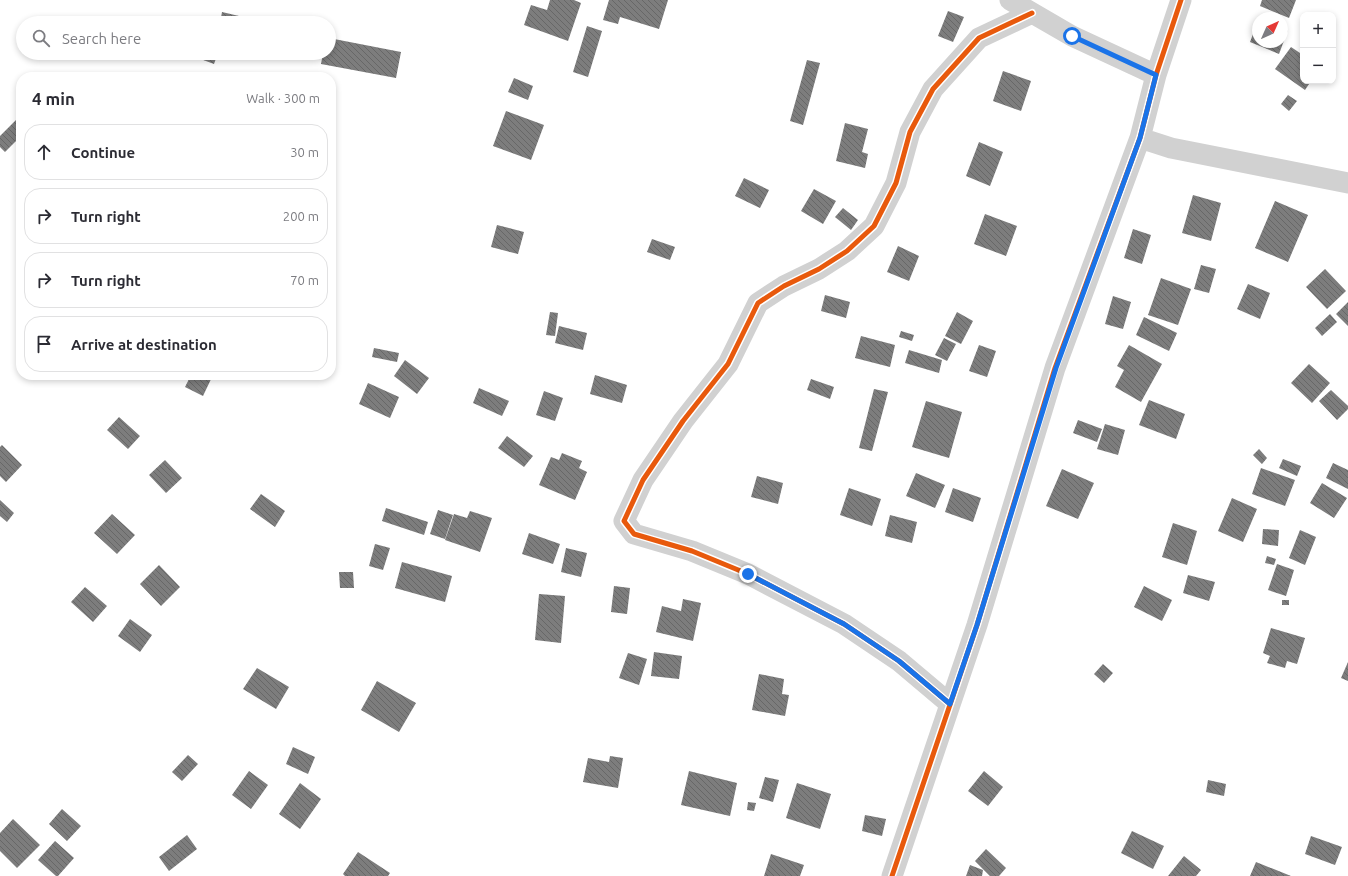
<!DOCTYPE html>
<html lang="en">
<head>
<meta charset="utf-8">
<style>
  :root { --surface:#fff; --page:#f7f7f7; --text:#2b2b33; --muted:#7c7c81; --line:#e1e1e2 }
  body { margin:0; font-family:Ubuntu,sans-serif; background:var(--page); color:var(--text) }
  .controls { position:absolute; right:12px; top:12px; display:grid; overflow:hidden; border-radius:8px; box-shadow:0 2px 6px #0003 }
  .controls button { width:36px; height:36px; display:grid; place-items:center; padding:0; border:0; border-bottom:1px solid var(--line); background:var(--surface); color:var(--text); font:20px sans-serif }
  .compass { position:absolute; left:1252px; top:12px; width:36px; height:36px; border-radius:50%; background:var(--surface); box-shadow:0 2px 6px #0003; rotate:45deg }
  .stop { position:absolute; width:12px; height:12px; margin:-9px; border:3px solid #1a73e8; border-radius:50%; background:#fff }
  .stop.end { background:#1a73e8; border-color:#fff; box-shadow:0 1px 4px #0008 }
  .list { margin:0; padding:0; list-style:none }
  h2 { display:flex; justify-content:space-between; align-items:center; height:52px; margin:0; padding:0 16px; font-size:17px }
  h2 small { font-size:13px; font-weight:400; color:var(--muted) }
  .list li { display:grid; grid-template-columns:26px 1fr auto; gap:12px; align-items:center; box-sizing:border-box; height:56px; margin:0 8px 8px; padding:0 8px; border:1px solid var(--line); border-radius:16px }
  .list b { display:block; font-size:15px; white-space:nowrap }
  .list em { font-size:13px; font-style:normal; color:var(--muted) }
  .icon { flex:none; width:22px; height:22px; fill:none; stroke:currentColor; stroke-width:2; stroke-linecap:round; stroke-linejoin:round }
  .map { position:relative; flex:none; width:1348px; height:876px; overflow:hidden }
  .search { position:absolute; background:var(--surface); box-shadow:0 2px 6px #0003; left:16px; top:16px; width:320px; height:44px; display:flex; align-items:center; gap:10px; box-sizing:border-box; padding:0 14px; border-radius:22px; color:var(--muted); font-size:15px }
  .panel { position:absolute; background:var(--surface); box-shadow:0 2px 6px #0003; left:16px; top:72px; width:320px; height:308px; border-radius:16px }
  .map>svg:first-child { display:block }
</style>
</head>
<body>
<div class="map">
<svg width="1348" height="876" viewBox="0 0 1348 876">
  <defs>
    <pattern id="building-back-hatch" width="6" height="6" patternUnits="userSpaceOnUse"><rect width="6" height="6" fill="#7d7d7d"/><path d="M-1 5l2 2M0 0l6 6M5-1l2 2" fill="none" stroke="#676767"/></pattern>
  </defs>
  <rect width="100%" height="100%" fill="#fff"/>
  <path fill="url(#building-back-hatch)" d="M550,0H574L581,3L568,41L524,25L531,5L547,10Z
    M609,0H668L659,29L620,17L618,24L603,20Z
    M1262,0H1296L1289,18L1260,6Z
    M948,11L964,17L953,42L938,36Z
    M222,12L239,16L237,23H220Z
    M187,18L200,23H185Z
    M1258,21V42H1282V27L1288,30L1279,54L1250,42Z
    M587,26L602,31L588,77L573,72Z
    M329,38L401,52L396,78L321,64L323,53H329Z
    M1291,47L1303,55V81H1311L1305,90L1275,69Z
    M187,53H218L214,64L187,54Z
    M807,60L820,63L803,125L790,121Z
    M1003,71L1031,81L1021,111L993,101Z
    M514,78L533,86L528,100L508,92Z
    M1288,95L1297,101L1289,111L1281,104Z
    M506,111L544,125L531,160L493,146Z
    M17,119L21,124V136L5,152L0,147V136Z
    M845,123L868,129L862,152L868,154L865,168L836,161Z
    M979,142L1003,152L990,186L966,176Z
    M744,178L769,190L760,208L735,196Z
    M814,189L836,201L823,224L801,211Z
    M1193,195L1221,203L1211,241L1182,233Z
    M1275,201L1308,215L1288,262L1255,248Z
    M843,208L858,220L851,230L835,217Z
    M985,214L1017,226L1006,256L974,244Z
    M497,225L524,232L518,254L491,247Z
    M1133,229L1151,235L1142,264L1124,258Z
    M652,239L675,247L670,260L647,252Z
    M898,246L919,256L909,281L887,272Z
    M1201,265L1216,269L1209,293L1194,289Z
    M1325,269L1346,291L1327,309L1306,287Z
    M1161,278L1191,289L1178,325L1148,315Z
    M1248,284L1270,293L1260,319L1237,309Z
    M825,295L850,302L846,318L821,311Z
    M1113,296L1131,302L1123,329L1105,324Z
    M1348,302V326L1336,314Z
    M550,312L558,313L555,336L546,335Z
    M957,312L973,321L961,344L945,336Z
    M1330,314L1337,322L1322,336L1315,328Z
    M1144,317L1177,333L1169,351L1136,335Z
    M559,326L587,333L583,350L555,343Z
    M901,331L914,335L912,341L899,337Z
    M861,336L895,345L890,367L855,358Z
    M944,338L956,344L947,361L935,355Z
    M979,345L996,351L987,377L969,371Z
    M1129,345L1162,364L1141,402L1115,387L1124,370L1117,366Z
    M374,348L399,353L397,362L372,357Z
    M909,350L942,360L939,373L905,363Z
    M405,360L429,378L417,394L394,376Z
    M1309,364L1330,383L1312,403L1291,383Z
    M191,375H213L203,396L185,387Z
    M595,375L627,385L622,403L590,394Z
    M811,379L834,387L830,399L807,390Z
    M368,383L399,397L390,418L359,404Z
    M479,388L509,401L502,416L473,403Z
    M874,389L888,392L872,451L859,448Z
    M1331,390L1348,406V409L1337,420L1319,401Z
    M544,391L563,398L555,421L536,415Z
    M1149,400L1185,414L1176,439L1139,425Z
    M926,401L962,412L949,458L912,447Z
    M119,417L140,436L128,449L107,430Z
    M1078,420L1102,429L1097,442L1073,433Z
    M1105,424L1125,430L1118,455L1097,449Z
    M507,436L533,456L524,467L498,448Z
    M2,445L22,465L6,482L0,476V447Z
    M1259,449L1267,458L1262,464L1253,455Z
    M562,453L582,461L579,468L587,472L575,500L539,485L551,457L559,460Z
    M1283,459L1301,466L1297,476L1279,468Z
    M165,460L182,478L166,493L149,475Z
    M1333,463L1348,470V489L1326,478Z
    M1261,468L1295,480L1285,506L1252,494Z
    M1062,469L1094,483L1078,519L1046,506Z
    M916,473L945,485L935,508L906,496Z
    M757,476L783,483L778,504L751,497Z
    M1322,483L1347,498L1334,518L1310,503Z
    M849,488L881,499L872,526L840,515Z
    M953,488L981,498L973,522L945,512Z
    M261,494L285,511L275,527L250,509Z
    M1232,498L1257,509L1243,542L1218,531Z
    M0,500L14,513L7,522L0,516Z
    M386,508L428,522L424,535L382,521Z
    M438,510L453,515L445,539L430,534Z
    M470,511L492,518L480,552L445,540L454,514L467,518Z
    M112,514L135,535L117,554L94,533Z
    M890,515L917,522L912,543L885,536Z
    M1173,523L1197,531L1187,565L1162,557Z
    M1263,529L1279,530L1278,546L1262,544Z
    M1300,530L1316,537L1305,565L1289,558Z
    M529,533L560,544L553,564L522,554Z
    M375,544L390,548L383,570L369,566Z
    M566,548L587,553L581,577L561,572Z
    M1267,556L1276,559L1274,565L1265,563Z
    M402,562L452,576L445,602L395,588Z
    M1277,564L1294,570L1286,596L1268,590Z
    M159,565L180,587L161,606L140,584Z
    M339,572H353L354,588H340Z
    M1188,575L1215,582L1209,601L1183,593Z
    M614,586L630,588L627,614L611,612Z
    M1144,586L1172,600L1162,621L1134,607Z
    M85,587L107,606L93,622L71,602Z
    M539,594L565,596L561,643L535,640Z
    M683,599L701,603L693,641L656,632L662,606L681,611Z
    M1282,600H1289V605H1282Z
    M130,619L152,635L140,652L118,636Z
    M1271,628L1305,638L1297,664L1287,661L1285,668L1267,663L1270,656L1263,653Z
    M654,652L682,656L679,679L651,676Z
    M628,653L647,659L639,685L619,678Z
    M1348,662V681L1341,678Z
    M1103,664L1113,673L1104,683L1094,674Z
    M257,668L289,687L276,709L243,689Z
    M759,674L784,679L782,694L789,695L785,716L752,710Z
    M377,681L416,703L399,732L361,710Z
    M293,747L315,757L308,774L286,764Z
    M188,755L198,764L182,781L172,772Z
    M610,756L623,758L618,788L583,782L588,758L609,762Z
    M249,771L268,785L251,809L232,795Z
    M689,771L737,783L730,816L681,805Z
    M984,771L1003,787L988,806L968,791Z
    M765,777L779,780L773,802L759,798Z
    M1208,780L1226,784L1224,796L1206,792Z
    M300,783L321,799L300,829L279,814Z
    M797,783L831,794L820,829L786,818Z
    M748,802L756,803L754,811L747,810Z
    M62,809L81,826L67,841L49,824Z
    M865,815L886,819L882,836L862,831Z
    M13,819L40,845L17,868L0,851V833Z
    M1132,831L1164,846L1153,869L1121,853Z
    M187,835L197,849L169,871L159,857Z
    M1311,836L1342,847L1335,865L1305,854Z
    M55,841L74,858L58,876H56L38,860Z
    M986,849L1006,868L999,876H990L975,861Z
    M358,852L390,873L388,876H345L343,874Z
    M771,854L804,865L800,876H764Z
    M1184,856L1201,870L1196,876H1168Z
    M1256,862L1291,876H1250Z
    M970,865L983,870L982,876H966Z"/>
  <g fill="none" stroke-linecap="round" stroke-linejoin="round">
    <path stroke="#d1d1d1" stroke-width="21" d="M1010,0L1072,36L1156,75
      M1140,138L1171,148L1348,183
      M950,704L899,661L844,624L748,574L692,551L634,534L624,521L643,480L683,421L728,364L758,303L784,286L819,269L847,251L874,226L896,183L910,132L933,89L979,38L1032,13
      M892,876L977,625L1055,368L1140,138L1156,75L1181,0"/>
    <defs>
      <path id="cycleway" d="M950,704L899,661L844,624L748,574L692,551L634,534L624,521L643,480L683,421L728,364L758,303L784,286L819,269L847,251L874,226L896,183L910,132L933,89L979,38L1032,13
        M892,876L977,625L1055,368L1140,138L1156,75L1181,0"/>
    </defs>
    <use href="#cycleway" stroke="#fff" stroke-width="8"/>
    <use href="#cycleway" stroke="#e8590c" stroke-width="5"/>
  </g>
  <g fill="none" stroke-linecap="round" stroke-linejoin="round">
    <path stroke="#1a73e8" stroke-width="5" d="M748,574L844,624L899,661L950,704L977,625L1056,368L1140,138L1156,75L1072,36"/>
  </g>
</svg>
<div class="controls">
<button>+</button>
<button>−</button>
</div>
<svg class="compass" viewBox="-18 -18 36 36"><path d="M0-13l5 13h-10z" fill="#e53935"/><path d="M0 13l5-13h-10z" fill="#7c7c81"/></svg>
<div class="stop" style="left:1072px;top:36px"></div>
<div class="stop end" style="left:748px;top:574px"></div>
<div class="search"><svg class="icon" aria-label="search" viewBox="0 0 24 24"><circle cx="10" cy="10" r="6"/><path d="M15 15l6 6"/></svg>Search here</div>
<section class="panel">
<h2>4 min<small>Walk · 300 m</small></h2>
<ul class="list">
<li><svg class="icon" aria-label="ahead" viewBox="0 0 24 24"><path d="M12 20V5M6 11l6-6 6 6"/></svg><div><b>Continue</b></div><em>30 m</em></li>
<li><svg class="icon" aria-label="right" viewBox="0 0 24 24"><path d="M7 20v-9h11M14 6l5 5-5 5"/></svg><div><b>Turn right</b></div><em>200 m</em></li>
<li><svg class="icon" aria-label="right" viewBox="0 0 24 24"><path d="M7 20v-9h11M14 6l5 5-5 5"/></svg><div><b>Turn right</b></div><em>70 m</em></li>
<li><svg class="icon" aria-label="arrive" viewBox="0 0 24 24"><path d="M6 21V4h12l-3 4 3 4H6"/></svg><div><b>Arrive at destination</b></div></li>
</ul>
</section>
</div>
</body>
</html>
